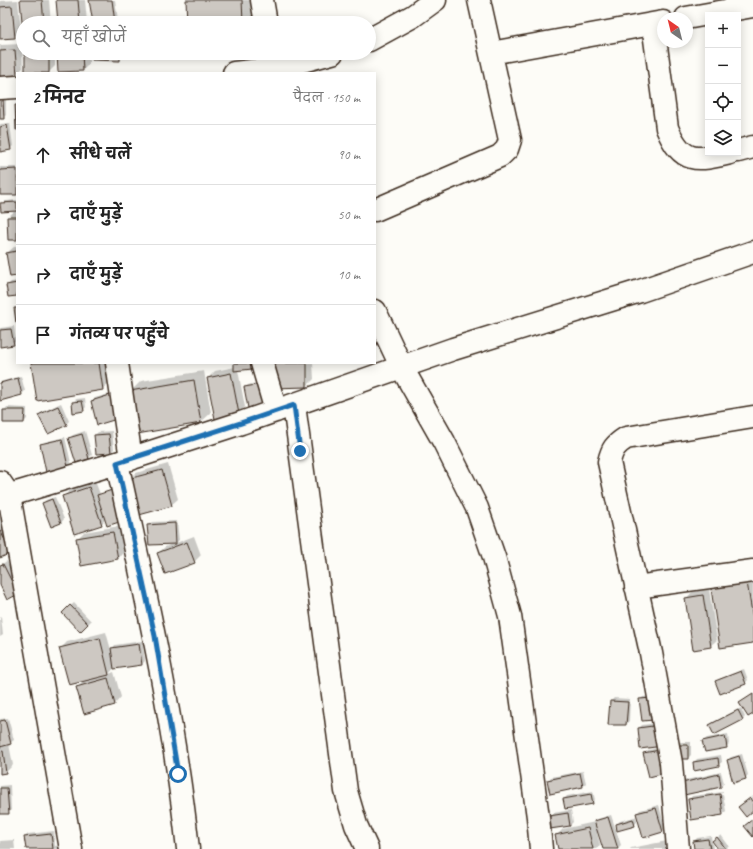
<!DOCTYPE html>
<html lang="hi">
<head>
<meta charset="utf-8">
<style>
  :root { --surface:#fff; --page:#f2f2f2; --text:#222; --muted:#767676; --line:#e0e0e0 }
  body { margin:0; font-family:Caveat,"Playpen Sans Deva",sans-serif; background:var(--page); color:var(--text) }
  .controls { position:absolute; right:12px; top:12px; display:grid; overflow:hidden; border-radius:0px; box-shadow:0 2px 10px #0003 }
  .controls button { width:36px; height:36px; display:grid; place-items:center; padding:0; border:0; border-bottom:1px solid var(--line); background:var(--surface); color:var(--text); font:20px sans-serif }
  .compass { position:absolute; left:657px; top:12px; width:36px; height:36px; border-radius:50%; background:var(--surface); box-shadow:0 2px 10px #0003; rotate:325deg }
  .stop { position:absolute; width:12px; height:12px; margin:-9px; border:3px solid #1f6fb2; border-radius:50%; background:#fff }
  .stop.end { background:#1f6fb2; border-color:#fff; box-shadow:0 1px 4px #0008 }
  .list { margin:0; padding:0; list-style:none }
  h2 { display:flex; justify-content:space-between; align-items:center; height:52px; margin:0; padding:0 16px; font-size:17px }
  h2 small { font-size:13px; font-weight:400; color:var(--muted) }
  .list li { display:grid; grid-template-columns:26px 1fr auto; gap:12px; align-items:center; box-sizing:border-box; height:60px; padding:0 16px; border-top:1px solid var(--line) }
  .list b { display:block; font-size:15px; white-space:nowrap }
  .list em { font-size:13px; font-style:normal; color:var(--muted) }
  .icon { flex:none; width:22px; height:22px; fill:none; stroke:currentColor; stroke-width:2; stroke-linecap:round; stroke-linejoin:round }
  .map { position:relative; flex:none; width:753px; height:849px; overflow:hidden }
  .search { position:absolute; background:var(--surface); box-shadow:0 2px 10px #0003; left:16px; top:16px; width:360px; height:44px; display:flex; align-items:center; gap:10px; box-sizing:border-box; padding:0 14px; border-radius:22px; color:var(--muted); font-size:15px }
  .panel { position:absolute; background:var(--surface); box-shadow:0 2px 10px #0003; left:16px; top:72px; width:360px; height:292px; border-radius:0px }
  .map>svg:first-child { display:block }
</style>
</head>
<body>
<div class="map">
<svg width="753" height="849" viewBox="0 0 753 849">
  <rect width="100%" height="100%" fill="#fdfcf7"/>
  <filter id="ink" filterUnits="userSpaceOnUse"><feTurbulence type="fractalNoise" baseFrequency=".025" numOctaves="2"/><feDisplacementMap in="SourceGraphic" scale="8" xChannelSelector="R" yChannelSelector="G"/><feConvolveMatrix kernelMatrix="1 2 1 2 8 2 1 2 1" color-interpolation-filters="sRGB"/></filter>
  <g filter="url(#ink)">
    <path fill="#0003" d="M18,0L21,30L14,37L0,38V1Z
      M21,0H49L51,23H23Z
      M57,0H85L87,22L86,23H59Z
      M91,0H115L118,20L114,23H94Z
      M187,0H252L254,23H188Z
      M22,44L23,68L16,74L0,76V45Z
      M26,53H55V66L49,72Z
      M58,53H89V64L83,70Z
      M93,53H126L119,60Z
      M6,96V115L3,118H0V97Z
      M10,123L13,146L10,149L0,151V124Z
      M0,167H17V194H0Z
      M17,200V239L8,217L16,210L2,204L5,201Z
      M17,246V275L7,253L14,247Z
      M17,281V295L8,285L11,282Z
      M14,326L16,341L13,344L0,346V328Z
      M32,363H106L109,382L103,389Z
      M235,363H254V365L251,368L238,370L245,407L239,413L208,378L215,371L235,367Z
      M273,363H313L314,379L307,386L274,387Z
      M204,371L211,413L201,422L131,391L141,381Z
      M21,376L25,391L22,394L0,400V382Z
      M265,381L269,400L245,388L248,385Z
      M113,393L120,415L92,401L95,398Z
      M85,398L86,407L83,411L73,403L76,399Z
      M61,403L69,421L66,424L39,415L42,412Z
      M7,407L27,408V419L24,422L4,411Z
      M85,431L92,455L89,458L77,462L70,438L73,435Z
      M112,431L114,449L111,452L95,435L98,432Z
      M65,437L71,463L68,466L42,445L45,442Z
      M168,464L178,499L171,505L130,479L136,473Z
      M95,481L100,494L118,487L106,519L101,524L63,497L70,490Z
      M55,497L64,519L61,523L52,526L43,503L46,500Z
      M0,512L17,545L0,557Z
      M177,521L179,540L176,543L194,536L201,555L194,562L158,553L165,547L174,543L148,525L152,522Z
      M120,526L124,552L118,558L82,565L77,539L84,532Z
      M7,561L21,590L0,583V565Z
      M753,572V642L711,582Z
      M709,589L717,640L710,646L686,599L692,592Z
      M74,603L91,621L88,624L63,613Z
      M1,617L3,635L0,637V618Z
      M106,632L111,650L115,645L142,641L145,661L142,664L115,667L109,674L114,672L121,697L115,704L85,713L78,687L85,680L60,649L67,642Z
      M744,669L748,680L745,683L716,682L719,679Z
      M654,695L653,719L640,700L643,697Z
      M614,698L630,699L629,721L626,724L611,701Z
      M741,708L745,717L742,720L710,725L713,722Z
      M8,718L14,740L9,744L13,765L6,772L0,773V719Z
      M663,722L641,748L639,728L642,725Z
      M728,734L729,744L726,747L703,741L707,738Z
      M679,742H691V755L688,758L676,745Z
      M663,747L667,769L645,753L648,750Z
      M742,754L748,775L745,778L728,760L731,757Z
      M721,755L722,762L718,765L694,762L697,759Z
      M583,771L586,783L583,786L548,781L551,777Z
      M721,772L724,783L721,786L685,794L683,783L686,780Z
      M10,785L11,810L8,813H0V786Z
      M593,791L595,800L592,803L564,799L567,796Z
      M723,792V793L691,798V800L723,795L726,811L723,814L692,819L689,800L692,796Z
      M753,796V810L742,804Z
      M659,805L665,828L662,831L638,817H636L637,822L634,825L617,824L620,821L638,816L637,813L640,810Z
      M571,810L573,822L570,825L550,816L553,813Z
      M611,815L621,845L618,848L604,849L599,833H597L600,845L596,849H559L556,836L563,829L595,822L598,819Z
      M54,831L55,846L62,845V849H27L25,837L28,834Z
      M721,835L729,846L726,849H720L717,838Z
      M711,836L713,849H695L694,841L697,838Z
      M14,840L15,849H0V841Z
      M667,841L668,849H630L631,848Z"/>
    <path fill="#cdc8c2" stroke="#3b2a1e" d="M20,0H42L44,23H23V32Z
      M56,0H78L80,23H58Z
      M89,0H112L115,23H93Z
      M186,0H242L243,23H187Z
      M12,6L15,38L0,39V7Z
      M15,50L17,75L0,77V51Z
      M25,53H49V73H25Z
      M57,53H82L83,71L58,72Z
      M92,53H120V61L92,60Z
      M0,99H3L4,119H0Z
      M15,105H17V130H16Z
      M7,125L11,150L0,152V127Z
      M17,169V195H0V170Z
      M17,202V211L1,212L0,203Z
      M7,217H17V240H8Z
      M17,251V276L10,277L6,253Z
      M17,283V296L8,297L6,285Z
      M14,308H17V323H16Z
      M11,329L14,345L0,347V330Z
      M31,363H99L103,390L37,401Z
      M234,363H251L252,369L234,371Z
      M272,363H307V387L273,388Z
      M231,373L239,414L215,419L207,378Z
      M18,378L22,395L0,401V383Z
      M194,380L201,423L137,434L130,391Z
      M262,384L266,404L248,408L244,387Z
      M110,395L117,419L97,425L91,401Z
      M82,401L84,411L73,413L72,402Z
      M58,406L67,425L48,434L38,415Z
      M3,410H25L24,423H3Z
      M82,434L89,459L76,463L68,438Z
      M109,434L111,453L96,454L94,435Z
      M62,439L68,467L46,472L40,444Z
      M162,470L172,506L139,515L128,479Z
      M89,487L102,525L74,534L62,496Z
      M115,489L125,520L107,526L97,495Z
      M52,499L61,523L51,527L42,503Z
      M175,523L176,544L149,545L147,525Z
      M0,530L11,553L0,558Z
      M113,532L118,559L81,566L76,538Z
      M187,542L195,563L165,574L157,553Z
      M3,564L18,594L7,600L0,585V565Z
      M746,576L753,619V643L720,648L710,582Z
      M703,595L711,647L693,650L685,598Z
      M70,605L88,624L80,632L62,613Z
      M100,638L109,675L69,685L59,648Z
      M139,644L142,665L114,669L111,648Z
      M741,671L746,684L720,694L715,681Z
      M108,678L115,705L84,714L76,687Z
      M753,694V714L748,717L739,703Z
      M652,698L654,720L642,721L639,699Z
      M610,701L628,702L626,725H608Z
      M738,710L743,720L714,735L709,725Z
      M5,720L11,744L0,747V721Z
      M660,725L663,746L640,749L638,728Z
      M725,736L727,748L705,752L702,741Z
      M675,745H688V759H674Z
      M660,750L665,773L649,777L643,753Z
      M3,751L6,773L0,774V752Z
      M739,756L746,779L733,783L727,760Z
      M718,758L719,766L694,771L693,762Z
      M580,773L583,787L550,794L547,780Z
      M719,774L721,787L684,795L682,783Z
      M0,788H7L9,814H0Z
      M591,794L593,804L565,809L563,799Z
      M720,794L723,815L691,820L688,799Z
      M750,798L753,803V811L746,817L738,807Z
      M656,808L663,832L643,838L636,813Z
      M568,813L570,826L550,829L549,816Z
      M608,817L618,849H603L594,821Z
      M633,819L635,826L617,831L616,824Z
      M753,819V837L744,826Z
      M588,828L593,849H558L555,835Z
      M51,834L53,849H26L24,837Z
      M717,837L726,849H718L712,841Z
      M708,839L710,849H694L693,841Z"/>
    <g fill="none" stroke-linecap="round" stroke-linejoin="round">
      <defs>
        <path id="street" d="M262,0L266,23
          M686,18L753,6
          M653,24L667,128C682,164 696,161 730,153
          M369,40L413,16L435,0
          M491,53L663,22
          M234,73L277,68L332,53
          M0,88L17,87
          M738,151L753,147
          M375,210L500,156L507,149L510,140L479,0
          M375,311L402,368L444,442L477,508L494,557L510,616L538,817L541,849
          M117,363L131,459
          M262,363L276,411
          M294,405L346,791L356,825L367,849
          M117,463C145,591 174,719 188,849
          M0,482L9,495L71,849
          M0,498L117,463L241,423L453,349L640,291L753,252
          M636,587L753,571
          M678,849L671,763L651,653L609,462C612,449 615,445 626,438L753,417"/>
      </defs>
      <use href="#street" stroke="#3b2a1e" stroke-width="25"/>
      <use href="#street" stroke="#fdfcf7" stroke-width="22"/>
    </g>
  </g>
  <g fill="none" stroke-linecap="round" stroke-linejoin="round" filter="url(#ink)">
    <path stroke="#1f6fb2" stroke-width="5" d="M178,774L155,636L117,463L241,423L294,405L300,451"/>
  </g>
</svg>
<div class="controls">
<button>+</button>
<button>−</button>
<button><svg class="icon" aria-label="locate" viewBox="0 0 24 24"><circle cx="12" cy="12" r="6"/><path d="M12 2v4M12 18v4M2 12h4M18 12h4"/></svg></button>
<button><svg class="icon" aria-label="layers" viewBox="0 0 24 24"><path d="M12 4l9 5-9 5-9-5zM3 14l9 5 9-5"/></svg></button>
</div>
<svg class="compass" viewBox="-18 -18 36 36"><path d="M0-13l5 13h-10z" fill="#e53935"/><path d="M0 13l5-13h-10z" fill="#767676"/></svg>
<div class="stop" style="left:178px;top:774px"></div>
<div class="stop end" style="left:300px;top:451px"></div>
<div class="search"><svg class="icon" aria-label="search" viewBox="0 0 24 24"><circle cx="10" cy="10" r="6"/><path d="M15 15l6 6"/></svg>यहाँ खोजें</div>
<section class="panel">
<h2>2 मिनट<small>पैदल · 150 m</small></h2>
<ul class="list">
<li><svg class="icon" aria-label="ahead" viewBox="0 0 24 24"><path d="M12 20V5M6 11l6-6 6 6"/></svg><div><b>सीधे चलें</b></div><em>90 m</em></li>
<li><svg class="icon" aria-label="right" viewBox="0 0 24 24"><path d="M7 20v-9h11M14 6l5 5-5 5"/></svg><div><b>दाएँ मुड़ें</b></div><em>50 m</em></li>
<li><svg class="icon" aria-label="right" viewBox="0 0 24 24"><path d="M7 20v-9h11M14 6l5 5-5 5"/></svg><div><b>दाएँ मुड़ें</b></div><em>10 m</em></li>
<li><svg class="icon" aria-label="arrive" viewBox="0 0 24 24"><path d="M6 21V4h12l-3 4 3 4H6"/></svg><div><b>गंतव्य पर पहुँचे</b></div></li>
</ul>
</section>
</div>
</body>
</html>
